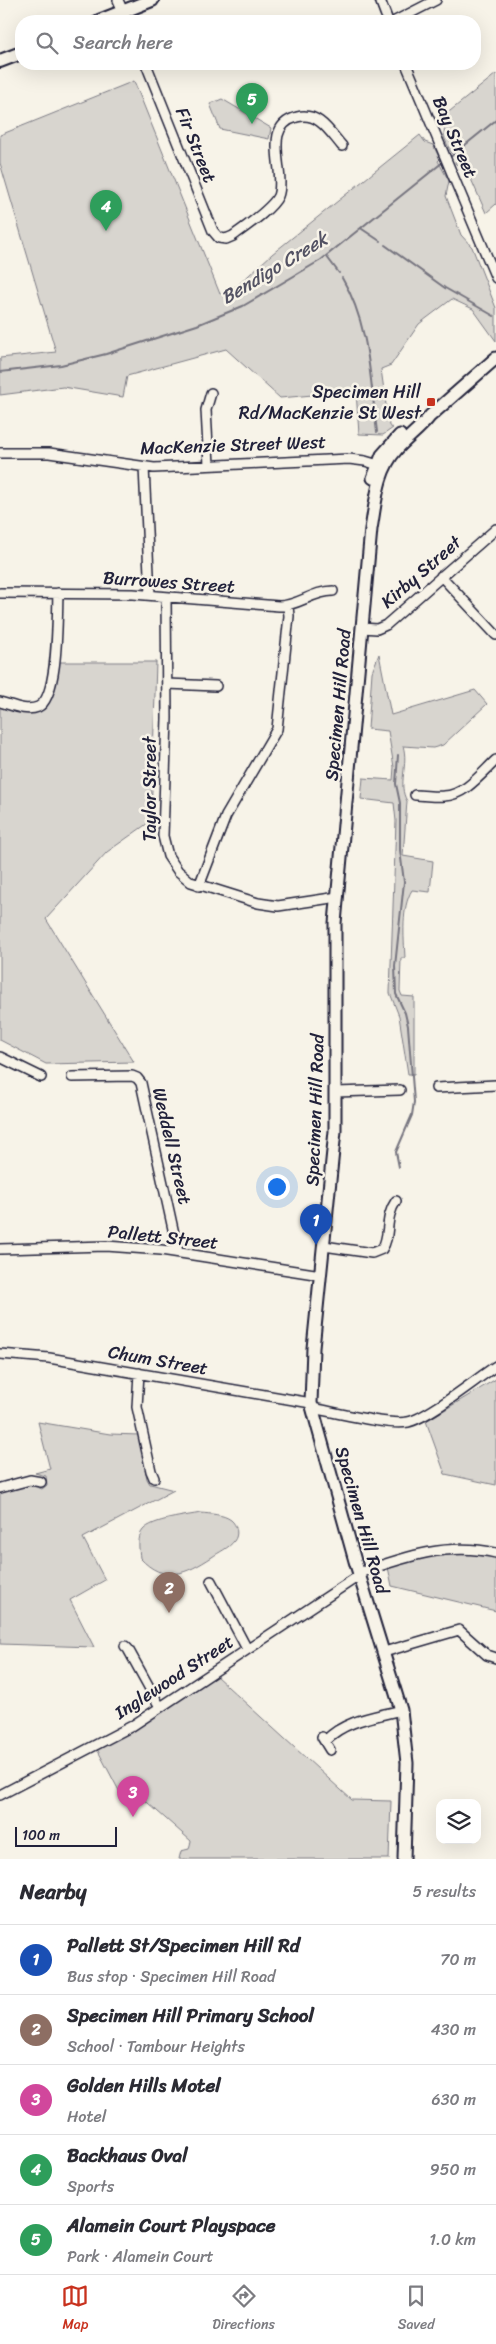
<!DOCTYPE html>
<html lang="en">
<head>
<meta charset="utf-8">
<style>
  :root { --surface:#fff; --page:#f2f2f3; --text:#2b2b33; --muted:#7c7c81; --line:#e1e1e2; --accent:#c8321e }
  body { margin:0; font-family:Sriracha,sans-serif; background:var(--page); color:var(--text) }
  .controls { position:absolute; right:15px; bottom:15px; display:grid; overflow:hidden; border-radius:10px; box-shadow:0 5px 20px #0002 }
  .controls button { width:45px; height:45px; display:grid; place-items:center; padding:0; border:0; border-bottom:1px solid var(--line); background:var(--surface); color:var(--text); font:25px sans-serif }
  .scale { position:absolute; left:15px; bottom:12px; width:102px; box-sizing:border-box; padding-left:5px; border:2px solid #22223b; border-top:0; font-size:14px; line-height:18px; white-space:nowrap; color:#22223b; -webkit-text-stroke:4px #f7f3e8; paint-order:stroke }
  .you { position:absolute; left:276px; top:1186px; width:18px; height:18px; margin:-12px; border:4px solid #fff; border-radius:50%; background:#1a73e8; box-shadow:0 0 0 8px #1a73e833 }
  .badge { display:grid; place-items:center; width:32px; height:32px; border-radius:50%; background:var(--accent); color:#fff; font-size:16px; font-weight:700 }
  .pin { position:absolute; translate:-50% -41px; filter:drop-shadow(0 1px 2px #0008) }
  .pin::after { content:''; position:absolute; top:26px; width:18px; height:15px; background:inherit; clip-path:polygon(0 0,100% 0,50% 100%) }
  .list { margin:0; padding:0; list-style:none }
  h2 { display:flex; justify-content:space-between; align-items:center; height:65px; margin:0; padding:0 20px; font-size:21px }
  h2 small { font-size:16px; font-weight:400; color:var(--muted) }
  .list li { display:grid; grid-template-columns:32px 1fr auto; gap:15px; align-items:center; box-sizing:border-box; height:70px; padding:0 20px; border-top:1px solid var(--line) }
  .list b { display:block; font-size:19px; white-space:nowrap }
  .list p { margin:0; font-size:16px; white-space:nowrap; color:var(--muted) }
  .list em { font-size:16px; font-style:normal; color:var(--muted) }
  .icon { flex:none; width:28px; height:28px; fill:none; stroke:currentColor; stroke-width:2; stroke-linecap:round; stroke-linejoin:round }
  .map { position:relative; flex:none; width:496px; height:1859px; overflow:hidden }
  .search { position:absolute; background:var(--surface); box-shadow:0 5px 20px #0002; left:15px; right:15px; top:15px; height:55px; display:flex; align-items:center; gap:12px; box-sizing:border-box; padding:0 18px; border-radius:20px; color:var(--muted); font-size:19px }
  .sheet { height:415px; background:var(--surface) }
  nav { display:flex; justify-content:space-around; align-items:center; box-sizing:border-box; height:70px; border-top:1px solid var(--line); background:var(--surface); font-size:14px; color:var(--muted) }
  nav a { display:grid; justify-items:center; gap:2px }
  nav .on { color:var(--accent) }
  .map>svg:first-child { display:block }
</style>
</head>
<body>
<div class="map">
<svg width="496" height="1859" viewBox="0 0 496 1859">
  <rect width="100%" height="100%" fill="#f7f3e8"/>
  <filter id="ink" filterUnits="userSpaceOnUse"><feTurbulence type="fractalNoise" baseFrequency=".02" numOctaves="2"/><feDisplacementMap in="SourceGraphic" scale="10" xChannelSelector="R" yChannelSelector="G"/><feConvolveMatrix kernelMatrix="1 2 1 2 8 2 1 2 1" color-interpolation-filters="sRGB"/></filter>
  <g filter="url(#ink)">
    <path fill="#d8d5cf" stroke="#7d7c85" d="M496,74V204L486,213L471,179L455,163L456,159L450,151L444,137L445,115Z
      M134,81L220,294L237,286L272,254L420,135L425,142L433,145L440,159L438,161L449,181L446,196L461,235L472,247L496,308V341L473,309L452,299L419,324L391,365L381,369L389,426L393,428L383,435L359,434L356,391L280,398L226,349L127,376L123,397L63,387L0,395V358L56,352L0,163V135Z
      M222,99L271,128L269,139L220,129L210,104Z
      M379,654L391,715L475,690L487,704L443,745L433,748L403,746C409,764 397,785 407,801L403,856L433,861L430,892L412,890C401,908 404,937 405,958H401L400,991L402,996L414,997V1074H408L399,1016L390,993L396,821L394,803L361,799L363,778L393,780L394,767L388,731L368,729L372,672Z
      M58,662H156L151,821L107,852L46,919L134,1062L46,1064L0,1040V706C10,709 25,715 35,713C56,709 56,678 58,662Z
      M496,1379V1485L445,1474L426,1421Z
      M38,1422L110,1434L139,1435L147,1479L150,1484L174,1490L83,1538L105,1580L70,1600L94,1647L0,1644V1491L30,1484L42,1489L47,1485L46,1476L35,1473L50,1469Z
      M201,1513C210,1514 223,1514 231,1520C237,1525 239,1535 234,1541C229,1548 219,1552 212,1557C186,1574 164,1584 140,1558C139,1549 137,1537 143,1530C153,1519 186,1516 201,1513Z
      M468,1552L496,1557V1611L392,1586L388,1567L431,1554Z
      M216,1676L352,1800L391,1801L389,1859H179L181,1851L189,1849L191,1841L140,1796L126,1804L97,1749L147,1722Z"/>
    <g fill="none" stroke-linecap="round" stroke-linejoin="round">
      <path stroke="#76747f" stroke-width="2" d="M449,158L496,120
        M362,229L380,241
        M385,245L445,288L494,316
        M327,257L339,273
        M342,278C370,325 370,380 377,432
        M0,372L61,365L106,354L197,325L243,306L321,260L443,162
        M398,755L396,784L400,803V850L404,882L395,966L396,994L405,1013L408,1026L414,1102L412,1115L396,1152L399,1167"/>
      <defs>
        <path id="minor" d="M118,0L127,21
          M380,0L388,21
          M395,21L436,0
          M146,64L213,231L219,238L226,239L233,236C245,227 272,209 278,196C287,172 260,127 297,117C318,111 330,132 342,146
          M406,64L496,278
          M0,453H49L154,468L349,459L365,461L382,466
          M209,465L206,410L211,393
          M144,467L150,595
          M441,576L496,635
          M0,593L133,594L279,606C298,606 313,591 333,591
          M166,597L167,718L163,836L168,856L178,871L191,882L258,903L278,906L338,897
          M362,628L377,629L386,625L496,529
          M167,684L216,686
          M0,702C12,705 26,712 38,707C59,698 57,615 58,593
          M415,795C425,795 434,797 444,796C465,795 481,774 496,760
          M199,886L226,816L277,729L289,616L288,606
          M0,1057L41,1077
          M72,1077L132,1076L137,1078L141,1083L178,1252
          M436,1088L496,1085
          M335,1092L400,1090
          M324,1246L372,1253L382,1249C391,1236 384,1218 396,1201
          M0,1249L106,1246L161,1250L321,1275
          M0,1354L49,1358L311,1403
          M139,1373L137,1407L151,1471L154,1478
          M312,1408C334,1412 388,1426 408,1422C428,1418 476,1379 496,1366
          M0,1488L30,1480L41,1482
          M359,1573C405,1557 447,1542 496,1553
          M211,1581L247,1649
          M125,1646L128,1649L160,1707
          M384,1652L459,1630L487,1655L496,1658
          M322,1737L330,1750
          M326,1740C345,1720 375,1717 401,1710
          M0,1795L132,1726L360,1575"/>
        <path id="major" d="M373,478L382,455L400,435
          M404,1859L407,1763L401,1710L355,1561L311,1403L313,1348L335,1131V923L371,529C376,501 377,471 397,449C408,437 421,428 430,416L496,358"/>
        <path id="highway" d="M99,21L152,0
          M0,61L21,53"/>
      </defs>
      <use href="#minor" stroke="#22223b" stroke-width="12"/>
      <use href="#major" stroke="#22223b" stroke-width="15"/>
      <use href="#highway" stroke="#22223b" stroke-width="16"/>
      <use href="#minor" stroke="#f7f3e8" stroke-width="9"/>
      <use href="#major" stroke="#f7f3e8" stroke-width="11"/>
      <use href="#highway" stroke="#f7f3e8" stroke-width="12"/>
    </g>
  </g>
  <rect fill="#c8321e" stroke="#f7f3e8" stroke-width="2" x="426" y="397" width="10" height="10" rx="2.5"/>
  <g text-anchor="middle" dominant-baseline="central" stroke-width="5" stroke-linejoin="round" paint-order="stroke">
    <g font-size="18" fill="#22223b" stroke="#f7f3e8">
      <text transform="translate(455 137) rotate(67)">Bay Street</text>
      <text transform="translate(196 145) rotate(68)">Fir Street</text>
      <text transform="translate(233 445) rotate(-2)">MacKenzie Street West</text>
      <text transform="translate(421 572) rotate(-41)">Kirby Street</text>
      <text transform="translate(169 582) rotate(4)">Burrowes Street</text>
      <text transform="translate(338 705) rotate(-85)">Specimen Hill Road</text>
      <text transform="translate(150 789) rotate(-90)">Taylor Street</text>
      <text transform="translate(315 1110) rotate(-88)">Specimen Hill Road</text>
      <text transform="translate(172 1146) rotate(77)">Weddell Street</text>
      <text transform="translate(163 1237) rotate(6)">Pallett Street</text>
      <text transform="translate(158 1360) rotate(10)">Chum Street</text>
      <text transform="translate(362 1520) rotate(74)">Specimen Hill Road</text>
      <text transform="translate(174 1677) rotate(-33)">Inglewood Street</text>
    </g>
    <g font-size="18" fill="#22223b" stroke="#f7f3e8" text-anchor="end">
      <text x="421" y="392">Specimen Hill<tspan x="421" dy="21">Rd/MacKenzie St West</tspan></text>
    </g>
    <g font-size="19" font-style="italic" fill="#535263" stroke="#f7f3e8">
      <text transform="translate(274 268) rotate(-31)">Bendigo Creek</text>
    </g>
  </g>
</svg>
<div class="controls">
<button><svg class="icon" aria-label="layers" viewBox="0 0 24 24"><path d="M12 4l9 5-9 5-9-5zM3 14l9 5 9-5"/></svg></button>
</div>
<div class="scale">100 m</div>
<div class="you"></div>
<div class="pin badge" style="left:316px;top:1245px;background:#1a4fb4">1</div>
<div class="pin badge" style="left:169px;top:1613px;background:#8d6e63">2</div>
<div class="pin badge" style="left:133px;top:1817px;background:#d1479c">3</div>
<div class="pin badge" style="left:106px;top:231px;background:#2e9e5b">4</div>
<div class="pin badge" style="left:252px;top:124px;background:#2e9e5b">5</div>
<div class="search"><svg class="icon" aria-label="search" viewBox="0 0 24 24"><circle cx="10" cy="10" r="6"/><path d="M15 15l6 6"/></svg>Search here</div>
</div>
<section class="sheet">
<h2>Nearby<small>5 results</small></h2>
<ul class="list">
<li><span class="badge" style="background:#1a4fb4">1</span><div><b>Pallett St/Specimen Hill Rd</b><p>Bus stop · Specimen Hill Road</p></div><em>70 m</em></li>
<li><span class="badge" style="background:#8d6e63">2</span><div><b>Specimen Hill Primary School</b><p>School · Tambour Heights</p></div><em>430 m</em></li>
<li><span class="badge" style="background:#d1479c">3</span><div><b>Golden Hills Motel</b><p>Hotel</p></div><em>630 m</em></li>
<li><span class="badge" style="background:#2e9e5b">4</span><div><b>Backhaus Oval</b><p>Sports</p></div><em>950 m</em></li>
<li><span class="badge" style="background:#2e9e5b">5</span><div><b>Alamein Court Playspace</b><p>Park · Alamein Court</p></div><em>1.0 km</em></li>
</ul>
</section>
<nav>
<a class="on"><svg class="icon" aria-label="map" viewBox="0 0 24 24"><path d="M3 6l6-2 6 2 6-2v14l-6 2-6-2-6 2zM9 4v14M15 6v14"/></svg>Map</a>
<a><svg class="icon" aria-label="directions" viewBox="0 0 24 24"><path d="M12 3l9 9-9 9-9-9zM9 14v-3h6M13 9l2 2-2 2"/></svg>Directions</a>
<a><svg class="icon" aria-label="saved" viewBox="0 0 24 24"><path d="M7 4h10v16l-5-4-5 4z"/></svg>Saved</a>
</nav>
</body>
</html>
